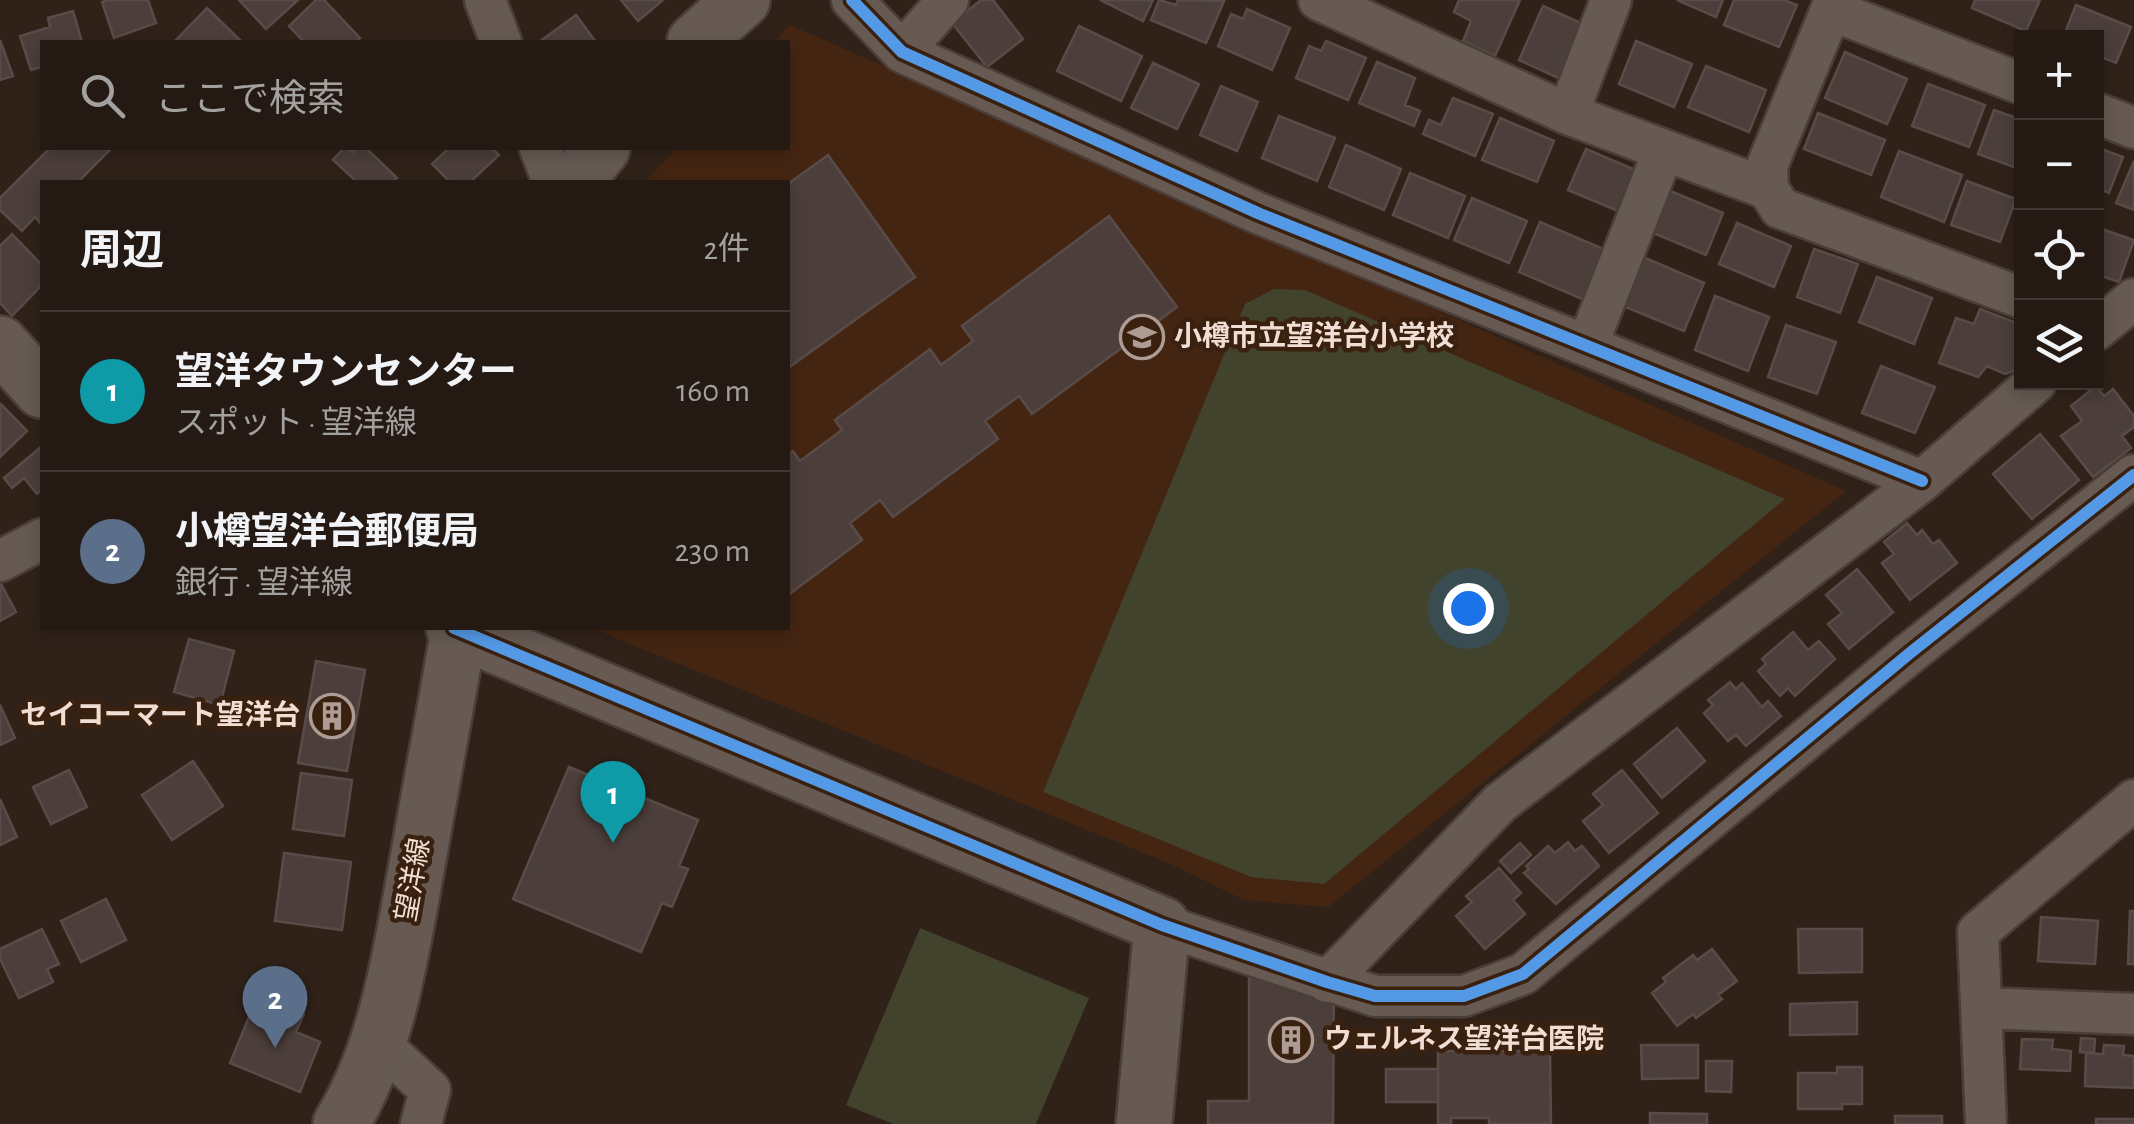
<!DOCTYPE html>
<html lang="ja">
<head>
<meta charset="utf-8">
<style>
  :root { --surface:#241a13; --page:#2c231c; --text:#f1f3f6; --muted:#a3a1a0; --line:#413833; --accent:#0f766e }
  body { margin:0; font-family:"Alegreya Sans","Noto Sans JP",sans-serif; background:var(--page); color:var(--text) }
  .controls { position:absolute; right:30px; top:30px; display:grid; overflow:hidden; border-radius:0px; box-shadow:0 5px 15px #0003 }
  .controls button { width:90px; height:90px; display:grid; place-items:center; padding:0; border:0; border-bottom:2px solid var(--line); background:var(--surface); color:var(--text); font:50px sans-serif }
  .you { position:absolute; left:1468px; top:608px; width:35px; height:35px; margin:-25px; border:8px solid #fff; border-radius:50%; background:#1a73e8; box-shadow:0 0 0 15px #1a73e833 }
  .badge { display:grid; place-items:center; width:65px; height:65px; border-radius:50%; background:var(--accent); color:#fff; font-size:32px; font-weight:700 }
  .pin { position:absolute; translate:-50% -82px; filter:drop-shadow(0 2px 5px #0008) }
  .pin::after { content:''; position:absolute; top:52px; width:35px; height:30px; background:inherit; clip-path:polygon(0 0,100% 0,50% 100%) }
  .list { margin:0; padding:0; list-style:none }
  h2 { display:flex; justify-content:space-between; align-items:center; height:130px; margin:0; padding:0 40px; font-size:42px }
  h2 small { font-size:32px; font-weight:400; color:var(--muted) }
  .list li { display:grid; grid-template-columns:65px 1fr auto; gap:30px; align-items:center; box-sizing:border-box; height:160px; padding:0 40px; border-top:2px solid var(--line) }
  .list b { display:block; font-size:38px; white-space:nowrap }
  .list p { margin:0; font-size:32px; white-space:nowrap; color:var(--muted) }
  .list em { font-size:32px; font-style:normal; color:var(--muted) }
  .icon { flex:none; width:55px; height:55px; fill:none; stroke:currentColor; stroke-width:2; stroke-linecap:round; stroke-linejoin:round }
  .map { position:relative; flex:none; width:2134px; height:1124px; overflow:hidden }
  .search { position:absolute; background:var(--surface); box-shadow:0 5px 15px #0003; left:40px; top:40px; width:750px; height:110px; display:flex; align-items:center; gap:25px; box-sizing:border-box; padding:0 35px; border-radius:0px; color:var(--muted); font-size:38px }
  .panel { position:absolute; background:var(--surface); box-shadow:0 5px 15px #0003; left:40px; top:180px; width:750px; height:450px; border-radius:0px }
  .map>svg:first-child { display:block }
</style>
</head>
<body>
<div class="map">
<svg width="2134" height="1124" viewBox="0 0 2134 1124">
  <rect width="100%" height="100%" fill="#302219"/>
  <path fill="#442512" d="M790,25L1846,491L1328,907L1244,900L1171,864L591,628H788V182H645L676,148H788V42H773Z"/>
  <path fill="#42432c" d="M1274,289L1305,290L1785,499L1324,884L1251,877L1043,792L1245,304Z
    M920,928L1089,998L1036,1124H893L846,1105Z"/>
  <path fill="#4c3e3a" stroke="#594c48" stroke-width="2.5" d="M108,0H148L156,23L114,38L102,2Z
    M239,0H298L266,29Z
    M316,0H324L360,38L355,42H304L289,26Z
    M621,0H663L638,21Z
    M981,0H993L1023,39L987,67L952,23Z
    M1100,0H1153L1143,21Z
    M1159,0L1176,5L1178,0L1224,1L1206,43L1151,20Z
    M1459,0H1520L1495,56L1463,41L1471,21L1454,12Z
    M1677,0H1723L1716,17Z
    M1734,0H1784L1797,5L1779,47L1724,25Z
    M1975,0H2040L2026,31L1972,8Z
    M2076,5L2131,27L2116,63L2096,55V38H2063Z
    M1543,6L1585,25L1561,79L1519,60Z
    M207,8L241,41L240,42H174Z
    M1247,9L1290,28L1272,70L1218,46L1231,14L1243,19Z
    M73,11L82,42H42V67L31,70L20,36L50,27L48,18Z
    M576,15L596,42H539Z
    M1079,26L1142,56L1121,101L1057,71Z
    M0,40L13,76L0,80Z
    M1326,41L1366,58L1348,100L1296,78L1309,46L1321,51Z
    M1636,41L1692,64L1674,107L1619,84Z
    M1845,52L1907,79L1887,124L1825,98Z
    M1377,62L1415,78L1405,105L1420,111L1414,126L1359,103Z
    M1153,63L1199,84L1177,129L1131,108Z
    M1706,66L1766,90L1749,132L1688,107Z
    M1928,84L1985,105L1969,147L1912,126Z
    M1221,86L1258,102L1237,151L1200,135Z
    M1453,98L1493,114L1475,156L1423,134L1429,120L1441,125Z
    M1994,110L2022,120V170L1978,154Z
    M1818,113L1885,140L1871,175L1804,149Z
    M1279,116L1335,138L1317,181L1262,158Z
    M1500,118L1554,141L1537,182L1482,160Z
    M1346,145L1401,169L1384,210L1329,187Z
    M2096,147L2123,157L2109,193L2096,188Z
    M50,148H112L78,182H42V225L35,217L22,231L0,210V198Z
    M344,148L353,152L358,148H366L397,178L392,182H357L333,160Z
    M449,148H492L499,155L470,182H450L432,164Z
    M1586,149L1640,172L1623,213L1568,190Z
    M1899,151L1962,175L1944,222L1881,197Z
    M828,155L915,277L788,368V184Z
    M2134,161V210L2116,203Z
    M1410,173L1465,196L1448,238L1393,215Z
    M1967,181L2016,199L2000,242L1951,225Z
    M1668,190L1723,213L1706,255L1651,232Z
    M1472,198L1527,221L1509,263L1454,240Z
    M1109,216L1177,307L1032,414L1019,396L985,421L998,439L893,517L880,500L850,523L862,540L788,595V455L793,451L800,461L842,430L835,420L930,349L941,365L973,341L962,326Z
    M1540,222L1608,251L1587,301L1519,272Z
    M1737,223L1791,246L1774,287L1719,264Z
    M2096,227L2134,240L2119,282L2096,274Z
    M12,234L42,265V285L12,316L0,303V246Z
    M1814,249L1858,264L1840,313L1797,297Z
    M1636,254L1704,283L1684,331L1616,303Z
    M1877,277L1932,298L1914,344L1859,322Z
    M1715,296L1769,317L1748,371L1695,350Z
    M1980,309L2022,325V368L2005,374L1987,366L1978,377L1939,363L1956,318L1974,324Z
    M1786,325L1836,342L1817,394L1768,377Z
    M1881,366L1935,387L1915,433L1862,413Z
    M2096,386L2104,396L2113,389L2134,416V427L2122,436L2131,448L2093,477L2061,436L2082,421L2071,406Z
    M1,404L27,431L0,457V404Z
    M2040,434L2079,480L2032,519L1993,474Z
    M41,447L42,489L37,494L24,478L12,488L4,478Z
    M1907,523L1917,535L1922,530L1933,544L1939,540L1957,563L1910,600L1882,563L1894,554L1884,542Z
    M1857,569L1893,612L1849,649L1828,624L1842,613L1826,595Z
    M0,582L16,612L0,621Z
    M1793,632L1808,650L1819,641L1835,659L1795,696L1788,688L1780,696L1758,671L1766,664L1762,659Z
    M189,639L234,651L220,705L174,692Z
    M316,661L365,670L347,771L298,763Z
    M1730,682L1736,689L1742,683L1762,707L1768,701L1781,716L1746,746L1736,735L1728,741L1704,713L1713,705L1708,700Z
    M0,705L15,738L0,745Z
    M1677,728L1705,761L1662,798L1634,764Z
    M193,761L223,806L172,840L142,795Z
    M569,767L698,820L679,866L688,869L672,907L662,903L641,952L513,899Z
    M69,770L87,807L51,824L33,787Z
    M1622,770L1658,813L1609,853L1583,821L1603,805L1593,794Z
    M301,773L352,780L344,836L293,829Z
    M0,799L17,837L0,845Z
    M1568,842L1575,851L1582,846L1599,866L1556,904L1524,873L1529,869L1526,866L1548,846L1555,853Z
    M1520,843L1531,855L1511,873L1500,861Z
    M284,853L351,862L342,930L275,921Z
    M1499,868L1521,893L1513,900L1525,914L1485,949L1456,916L1472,902L1466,896Z
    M106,899L126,940L81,962L61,921Z
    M2130,911H2134V964H2128Z
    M2041,917L2098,921L2095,964L2038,961Z
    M42,929L59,964L47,969L53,982L19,998L0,959V949Z
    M1798,929H1862V972L1799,973Z
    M1712,949L1737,981L1718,995L1722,999L1696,1018L1693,1014L1677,1026L1652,993L1666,982L1663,978L1693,955L1697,960Z
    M1249,978L1334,979L1333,1124H1208V1101H1249Z
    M258,995L304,1014L296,1032L320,1042L300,1092L230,1063Z
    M1857,1002V1034L1790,1035V1004Z
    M2081,1038L2095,1039L2094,1053L2080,1052Z
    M2022,1039L2053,1040L2052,1049L2071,1051L2070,1071L2020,1069Z
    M1641,1045H1698V1078L1642,1079Z
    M2104,1045L2124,1046L2123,1055L2134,1056V1088L2085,1086L2086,1053L2103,1054Z
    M1438,1051H1550L1551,1124H1489V1118H1451V1124H1438Z
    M1706,1061H1732L1731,1092L1706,1091Z
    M1837,1067H1862V1104H1842V1109H1798V1073H1837Z
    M1386,1069H1438V1102H1386Z
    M1650,1113L1707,1114V1124H1650Z
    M1895,1116H1942V1124H1895Z
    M2096,1119H2134V1124H2096Z"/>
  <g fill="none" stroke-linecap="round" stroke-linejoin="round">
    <defs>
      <path id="street" d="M485,0L501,42
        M852,0L902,52L1260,214L1922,481
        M1319,0L1568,114L1611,0
        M902,52L948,0
        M2022,84L1831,10L1767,166L1768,189L1780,208L2022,298
        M2096,113L2134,128
        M1568,114L1768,189
        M540,148L553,182
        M2096,330L2134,299
        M1587,346L1664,150
        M0,561L42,539
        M1162,925L1375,996H1464L1523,974L1910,653L2134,475
        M1327,982L1500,803L1922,481L2036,382
        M1983,1008L2134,1014
        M378,1042L430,1090L421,1124
        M1986,1124L1978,932L2134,800"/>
      <path id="secondary" d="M695,42L742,0
        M575,182L602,148
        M0,344L42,390
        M454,628L1162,925L1144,1124
        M341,1124C390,1044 402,944 419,854C432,778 447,703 459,628"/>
    </defs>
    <use href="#street" stroke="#4b3e38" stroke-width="45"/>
    <use href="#secondary" stroke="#4b3e38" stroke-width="60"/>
    <use href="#street" stroke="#665a53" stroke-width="40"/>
    <use href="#secondary" stroke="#665a53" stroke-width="55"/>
    <defs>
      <path id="cycleway" d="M852,0L902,52L1260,214L1922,481
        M454,628L1162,925L1327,982L1375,996H1464L1523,974L1910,653L2134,475"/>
    </defs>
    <use href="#cycleway" stroke="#3a200f" stroke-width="19"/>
    <use href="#cycleway" stroke="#5399e6" stroke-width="12"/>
  </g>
  <defs>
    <symbol id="school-ring" viewBox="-11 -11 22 22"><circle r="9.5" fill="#3a200f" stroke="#ad9c93" stroke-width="1.5"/><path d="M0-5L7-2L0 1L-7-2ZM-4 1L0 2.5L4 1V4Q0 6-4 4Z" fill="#ad9c93"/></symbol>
    <symbol id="building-ring" viewBox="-11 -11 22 22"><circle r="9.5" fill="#3a200f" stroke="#ad9c93" stroke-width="1.5"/><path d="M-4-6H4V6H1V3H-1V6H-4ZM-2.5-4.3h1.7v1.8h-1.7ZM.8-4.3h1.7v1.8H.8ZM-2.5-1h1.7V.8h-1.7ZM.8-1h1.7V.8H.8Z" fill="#ad9c93"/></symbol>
  </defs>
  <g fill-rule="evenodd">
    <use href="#school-ring" x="1117" y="312" width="50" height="50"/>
    <use href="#building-ring" x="307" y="691" width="50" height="50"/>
    <use href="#building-ring" x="1266" y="1015" width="50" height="50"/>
  </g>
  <g text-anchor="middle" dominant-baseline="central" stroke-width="9" stroke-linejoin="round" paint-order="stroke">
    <g font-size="28" font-weight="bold" fill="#f0ded4" stroke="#3a200f" text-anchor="start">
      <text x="1174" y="337">小樽市立望洋台小学校</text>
      <text x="300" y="716" text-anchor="end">セイコーマート望洋台</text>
      <text x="1324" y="1040">ウェルネス望洋台医院</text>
    </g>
    <g font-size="28" fill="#f0ded4" stroke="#3a200f">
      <text transform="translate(414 880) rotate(-80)">望洋線</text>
    </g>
  </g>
</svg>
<div class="controls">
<button>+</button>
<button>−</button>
<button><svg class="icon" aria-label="locate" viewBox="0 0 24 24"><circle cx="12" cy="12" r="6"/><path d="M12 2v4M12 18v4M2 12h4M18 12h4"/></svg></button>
<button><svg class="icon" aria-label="layers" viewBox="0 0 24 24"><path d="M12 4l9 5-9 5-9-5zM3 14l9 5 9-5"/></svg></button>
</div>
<div class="you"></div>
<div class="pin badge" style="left:613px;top:843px;background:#0f9aa8">1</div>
<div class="pin badge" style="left:275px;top:1048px;background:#5c6f8a">2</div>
<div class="search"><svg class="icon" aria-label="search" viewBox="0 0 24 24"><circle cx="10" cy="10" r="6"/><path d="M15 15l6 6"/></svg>ここで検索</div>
<section class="panel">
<h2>周辺<small>2件</small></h2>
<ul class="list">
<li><span class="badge" style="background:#0f9aa8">1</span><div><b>望洋タウンセンター</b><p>スポット · 望洋線</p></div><em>160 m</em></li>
<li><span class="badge" style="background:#5c6f8a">2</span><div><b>小樽望洋台郵便局</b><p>銀行 · 望洋線</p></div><em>230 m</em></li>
</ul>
</section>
</div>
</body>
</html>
